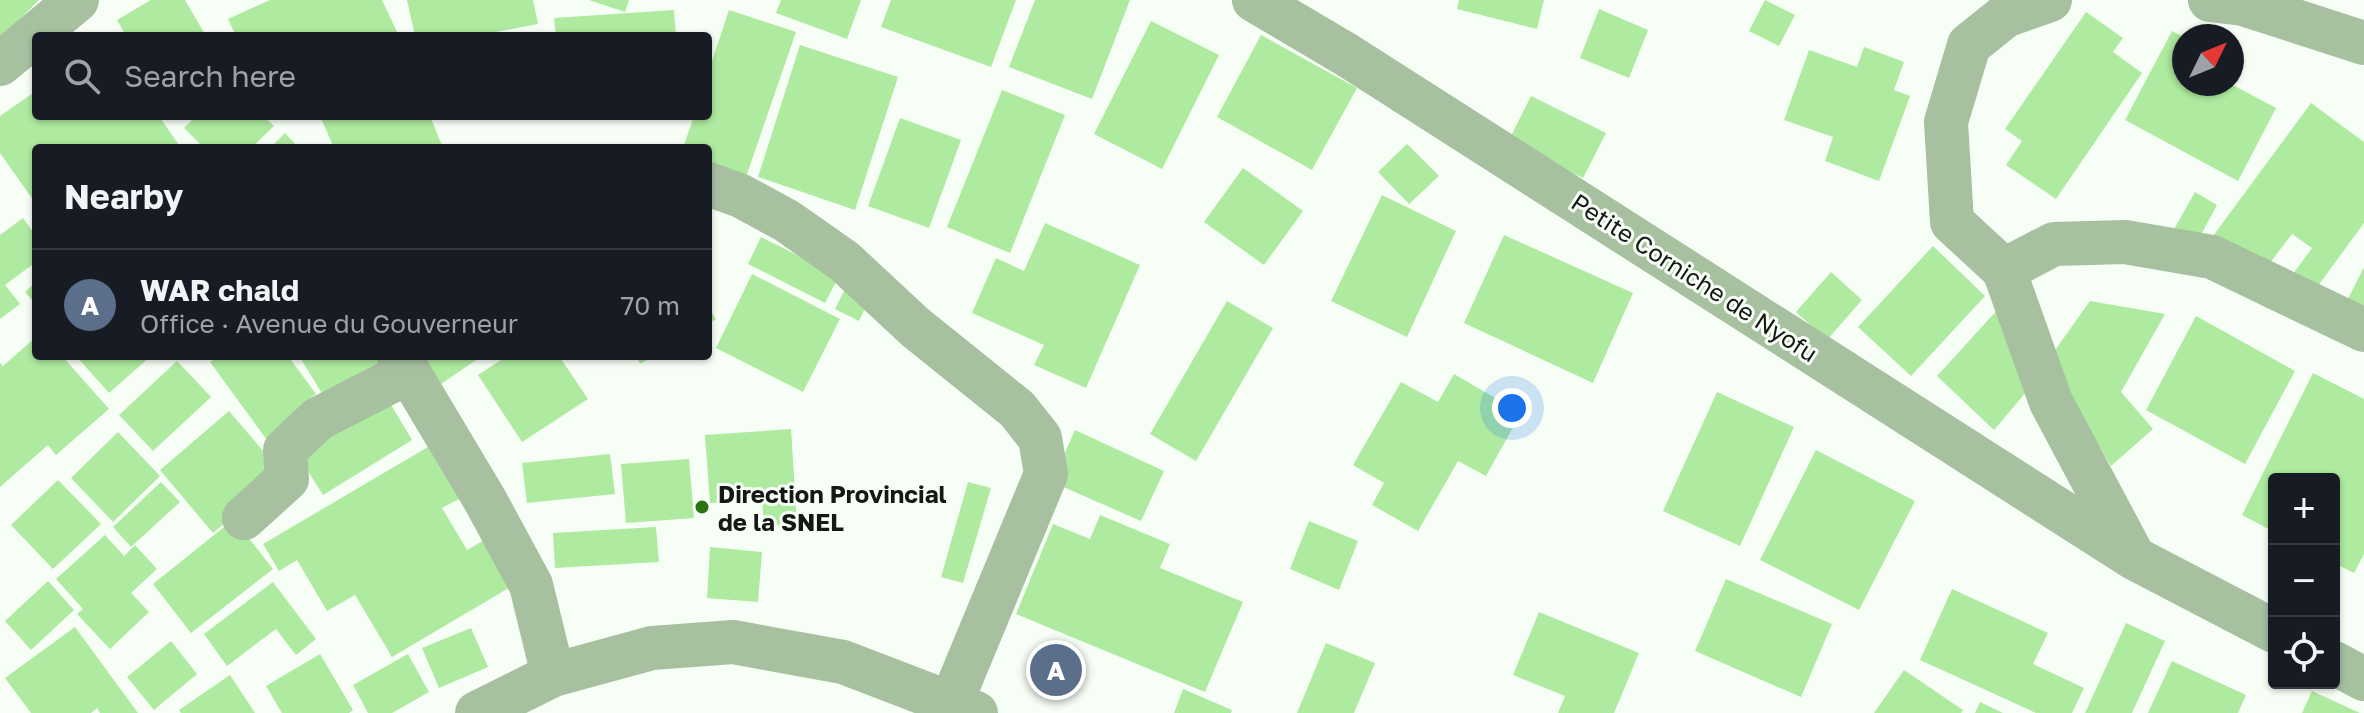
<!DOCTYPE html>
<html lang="en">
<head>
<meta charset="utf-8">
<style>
  :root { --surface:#171b24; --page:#242831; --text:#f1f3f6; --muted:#9ea1a6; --line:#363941; --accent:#7c3aed }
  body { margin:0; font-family:"Golos Text",sans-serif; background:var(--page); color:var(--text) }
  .controls { position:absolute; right:24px; bottom:24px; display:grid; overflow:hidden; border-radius:8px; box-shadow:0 2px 6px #0004 }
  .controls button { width:72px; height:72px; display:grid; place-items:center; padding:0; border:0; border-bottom:2px solid var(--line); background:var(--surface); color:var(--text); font:40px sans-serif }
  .compass { position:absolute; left:2172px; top:24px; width:72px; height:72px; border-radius:50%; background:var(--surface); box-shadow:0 2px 6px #0004; rotate:47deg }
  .you { position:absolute; left:1512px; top:408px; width:28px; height:28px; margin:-20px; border:6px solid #fff; border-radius:50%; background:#1a73e8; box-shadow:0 0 0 12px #1a73e833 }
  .badge { display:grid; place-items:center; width:52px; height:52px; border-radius:50%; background:var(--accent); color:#fff; font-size:26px; font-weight:700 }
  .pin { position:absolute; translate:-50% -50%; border:4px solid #fff; box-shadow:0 2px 8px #0006 }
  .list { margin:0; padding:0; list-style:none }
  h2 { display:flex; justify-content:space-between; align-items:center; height:104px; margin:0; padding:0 32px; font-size:34px }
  h2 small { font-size:26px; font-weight:400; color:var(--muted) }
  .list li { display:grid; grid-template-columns:52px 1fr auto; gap:24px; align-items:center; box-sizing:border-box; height:112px; padding:0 32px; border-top:2px solid var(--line) }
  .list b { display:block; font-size:30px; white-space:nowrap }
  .list p { margin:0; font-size:26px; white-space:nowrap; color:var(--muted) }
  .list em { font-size:26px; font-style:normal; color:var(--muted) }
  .icon { flex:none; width:44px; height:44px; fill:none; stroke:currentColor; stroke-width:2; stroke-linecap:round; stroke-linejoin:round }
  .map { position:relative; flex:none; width:2364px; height:713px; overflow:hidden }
  .search { position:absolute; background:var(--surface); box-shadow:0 2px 6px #0004; left:32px; top:32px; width:680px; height:88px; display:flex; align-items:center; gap:20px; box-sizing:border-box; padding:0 28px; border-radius:8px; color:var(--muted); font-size:30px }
  .panel { position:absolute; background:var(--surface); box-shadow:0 2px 6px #0004; left:32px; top:144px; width:680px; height:216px; border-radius:8px }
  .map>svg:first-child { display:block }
</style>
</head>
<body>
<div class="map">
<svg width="2364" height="713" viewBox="0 0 2364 713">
  <rect width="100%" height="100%" fill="#f7fef5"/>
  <path fill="#aeea9f" d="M0,0H39L0,39Z
    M151,0H185L206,36H126L117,20Z
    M270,0H382L399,36H236L228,19Z
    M407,0H533L538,24L475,36H415Z
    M589,0H629L625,12Z
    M781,0H861L847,39L776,13Z
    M891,0H1016L991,67L881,27Z
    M1035,0H1130L1092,99L1009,67Z
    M1459,0H1544L1537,29L1457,9Z
    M1765,0L1795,15L1779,46L1749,31Z
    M1599,9L1648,30L1629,78L1580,58Z
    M674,10L676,36H556L554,18Z
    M729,10L796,32L746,177L708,163V148H683L694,116H708V73Z
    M2086,12L2123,38L2113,52L2142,73L2056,199L2006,165L2022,141L2005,129Z
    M1151,21L1219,55L1162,169L1094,134Z
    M2172,31L2184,37V84H2231L2276,108L2238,181L2125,120Z
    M1261,35L1357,88L1312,170L1217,117Z
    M800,45L898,77L855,210L758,177Z
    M1864,47L1904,62L1894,90L1910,96L1879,181L1825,161L1833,137L1784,120L1809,50L1857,67Z
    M1002,90L1065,115L1010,253L947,227Z
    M36,91V116H159L181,148H36V204L0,153V116Z
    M1531,96L1606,133L1583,178L1508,142Z
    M2311,103L2364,142V223L2315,290L2293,274L2312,248L2292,234L2263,272L2213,236Z
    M196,116H264L274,126L251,148H204L184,128Z
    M320,116H430L443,148H334Z
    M900,118L961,140L929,228L868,206Z
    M285,133L299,148H270Z
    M1407,144L1439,176L1409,204L1378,172Z
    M1243,168L1303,211L1264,265L1204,222Z
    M2195,192L2217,205L2196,244L2173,231Z
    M1382,195L1456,231L1407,337L1331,301Z
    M23,218L36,236V262L5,285L20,304L0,319V235Z
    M1045,223L1140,265L1086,388L1034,365L1044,345L972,313L996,258L1024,271Z
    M1504,235L1633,293L1593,383L1464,323Z
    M761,237L839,276L825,303L748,264Z
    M1933,246L1985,296L1911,376L1858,327Z
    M2364,267V315L2345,305Z
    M1831,272L1862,300L1827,340L1796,312Z
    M752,274L840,319L803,392L716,348Z
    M36,282V304L25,292Z
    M847,285L871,296L859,321L835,309Z
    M1227,301L1273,328L1196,461L1150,434Z
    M2090,301L2165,314L2121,392L2153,429L2111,466L2048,360Z
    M708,307L716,319L708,324Z
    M2000,307L2032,385L1994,430L1937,376Z
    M2196,316L2295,371L2245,464L2146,410Z
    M36,337V356H62L109,409L56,455L48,445L0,487V363L3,366Z
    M76,356H151L109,393Z
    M219,356H288L316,394L299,407L272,447L210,362Z
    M299,356H379L386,367L328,403Z
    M421,356H482L441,384Z
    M507,356H559L588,399L522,442L478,375Z
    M636,356H654L640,364Z
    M177,361L211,397L153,451L119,415Z
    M2313,373L2364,399V554L2354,573L2334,563V479H2274V532L2242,515Z
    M1454,374L1521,413L1486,476L1458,461L1418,531L1372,505L1384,483L1353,465L1401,382L1438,402Z
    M1717,392L1794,427L1740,546L1663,511Z
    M384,393L412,440L323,495L294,449Z
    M229,411L283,474L213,533L160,470Z
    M791,429L797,524L764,526L762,500L710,503L705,435Z
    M1075,430L1164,471L1141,521L1052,482Z
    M118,432L160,476L113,522L71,478Z
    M428,447L459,499L442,508L467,550L486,539L514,585L392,657L355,595L327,611L297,560L279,571L263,544Z
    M1816,450L1915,501L1859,610L1760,560Z
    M610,454L615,494L527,503L522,463Z
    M689,459L694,518L626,523L621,464Z
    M58,480L101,524L53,569L11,525Z
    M161,482L180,502L131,547L113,527Z
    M968,482L991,488L963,583L941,577Z
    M1100,515L1170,544L1160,568L1243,602L1205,692L1016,614L1053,524L1090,539Z
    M234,519L273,569L191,633L153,584Z
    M1309,521L1358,541L1339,590L1290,569Z
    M656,527L659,562L555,568L553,533Z
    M105,535L124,556L135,545L157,569L131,593L149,612L110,649L77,614L83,609L56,579Z
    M710,547L762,552L758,602L707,598Z
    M1726,579L1832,624L1801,697L1695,651Z
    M48,581L74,610L31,650L5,621Z
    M273,582L316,639L296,655L276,629L227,666L204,634Z
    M1952,589L2048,633L2033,664L2084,688L2072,713H2036L1920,660Z
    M1539,612L1639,653L1614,713H1558L1565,696L1513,675Z
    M2126,623L2165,641L2132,713H2085Z
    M75,627L138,713H100L97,708L91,713H31L5,678Z
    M471,628L488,667L439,688L422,648Z
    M171,641L197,674L154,710L127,677Z
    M1326,643L1375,663L1354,713H1297Z
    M320,654L353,710L349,713H282L266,686Z
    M408,654L429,692L392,713H368L353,685Z
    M2172,661L2246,695L2238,713H2148Z
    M1904,670L1963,710L1961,713H1874Z
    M230,675L255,713H181L179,710Z
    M1183,689L1232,710L1231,713H1174Z
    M2312,691L2360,713H2302Z
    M1980,702L2003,713H1975Z"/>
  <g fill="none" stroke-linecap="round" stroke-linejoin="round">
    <path stroke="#a6c0a0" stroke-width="44" d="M1254,0L1347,55L2134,558L2274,631
      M2050,0L2005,16L1969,45L1946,122L1952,222L2004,270L2051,402L2132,554
      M2210,0L2243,4L2364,43
      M0,64L77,0
      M708,184L741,196L787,221L844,261L915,327L1017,409L1040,438L1046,474L951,703
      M2004,270L2054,244L2125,242L2212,257L2364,330
      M399,356L485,500L531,585L553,675
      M244,518L287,479L285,450L318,419L409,372
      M2334,663L2364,679
      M477,713L553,675L652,648L733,642L843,662L976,713"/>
  </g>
  <circle fill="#2c7314" stroke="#f7fef5" stroke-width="3" cx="702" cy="507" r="8"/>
  <g text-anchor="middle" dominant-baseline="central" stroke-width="6" stroke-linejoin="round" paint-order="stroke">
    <g font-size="24" fill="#161815" stroke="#f7fef5">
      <text transform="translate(1695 277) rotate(33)">Petite Corniche de Nyofu</text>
    </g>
    <g font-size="24" font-weight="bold" fill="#161815" stroke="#f7fef5" text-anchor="start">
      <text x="718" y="493">Direction Provincial<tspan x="718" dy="28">de la SNEL</tspan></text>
    </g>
  </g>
</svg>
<div class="controls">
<button>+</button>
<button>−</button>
<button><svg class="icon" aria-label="locate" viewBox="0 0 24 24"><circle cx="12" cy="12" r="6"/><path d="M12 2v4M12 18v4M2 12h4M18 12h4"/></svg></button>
</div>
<svg class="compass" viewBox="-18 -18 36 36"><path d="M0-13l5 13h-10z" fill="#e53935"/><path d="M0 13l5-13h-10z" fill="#9ea1a6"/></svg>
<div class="you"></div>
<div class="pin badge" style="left:1056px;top:670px;background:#5c6f8a">A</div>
<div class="search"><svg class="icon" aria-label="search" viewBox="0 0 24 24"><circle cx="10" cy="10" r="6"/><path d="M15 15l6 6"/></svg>Search here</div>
<section class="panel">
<h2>Nearby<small></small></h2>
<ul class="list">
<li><span class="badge" style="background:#5c6f8a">A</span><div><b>WAR chald</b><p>Office · Avenue du Gouverneur</p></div><em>70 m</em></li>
</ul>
</section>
</div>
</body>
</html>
